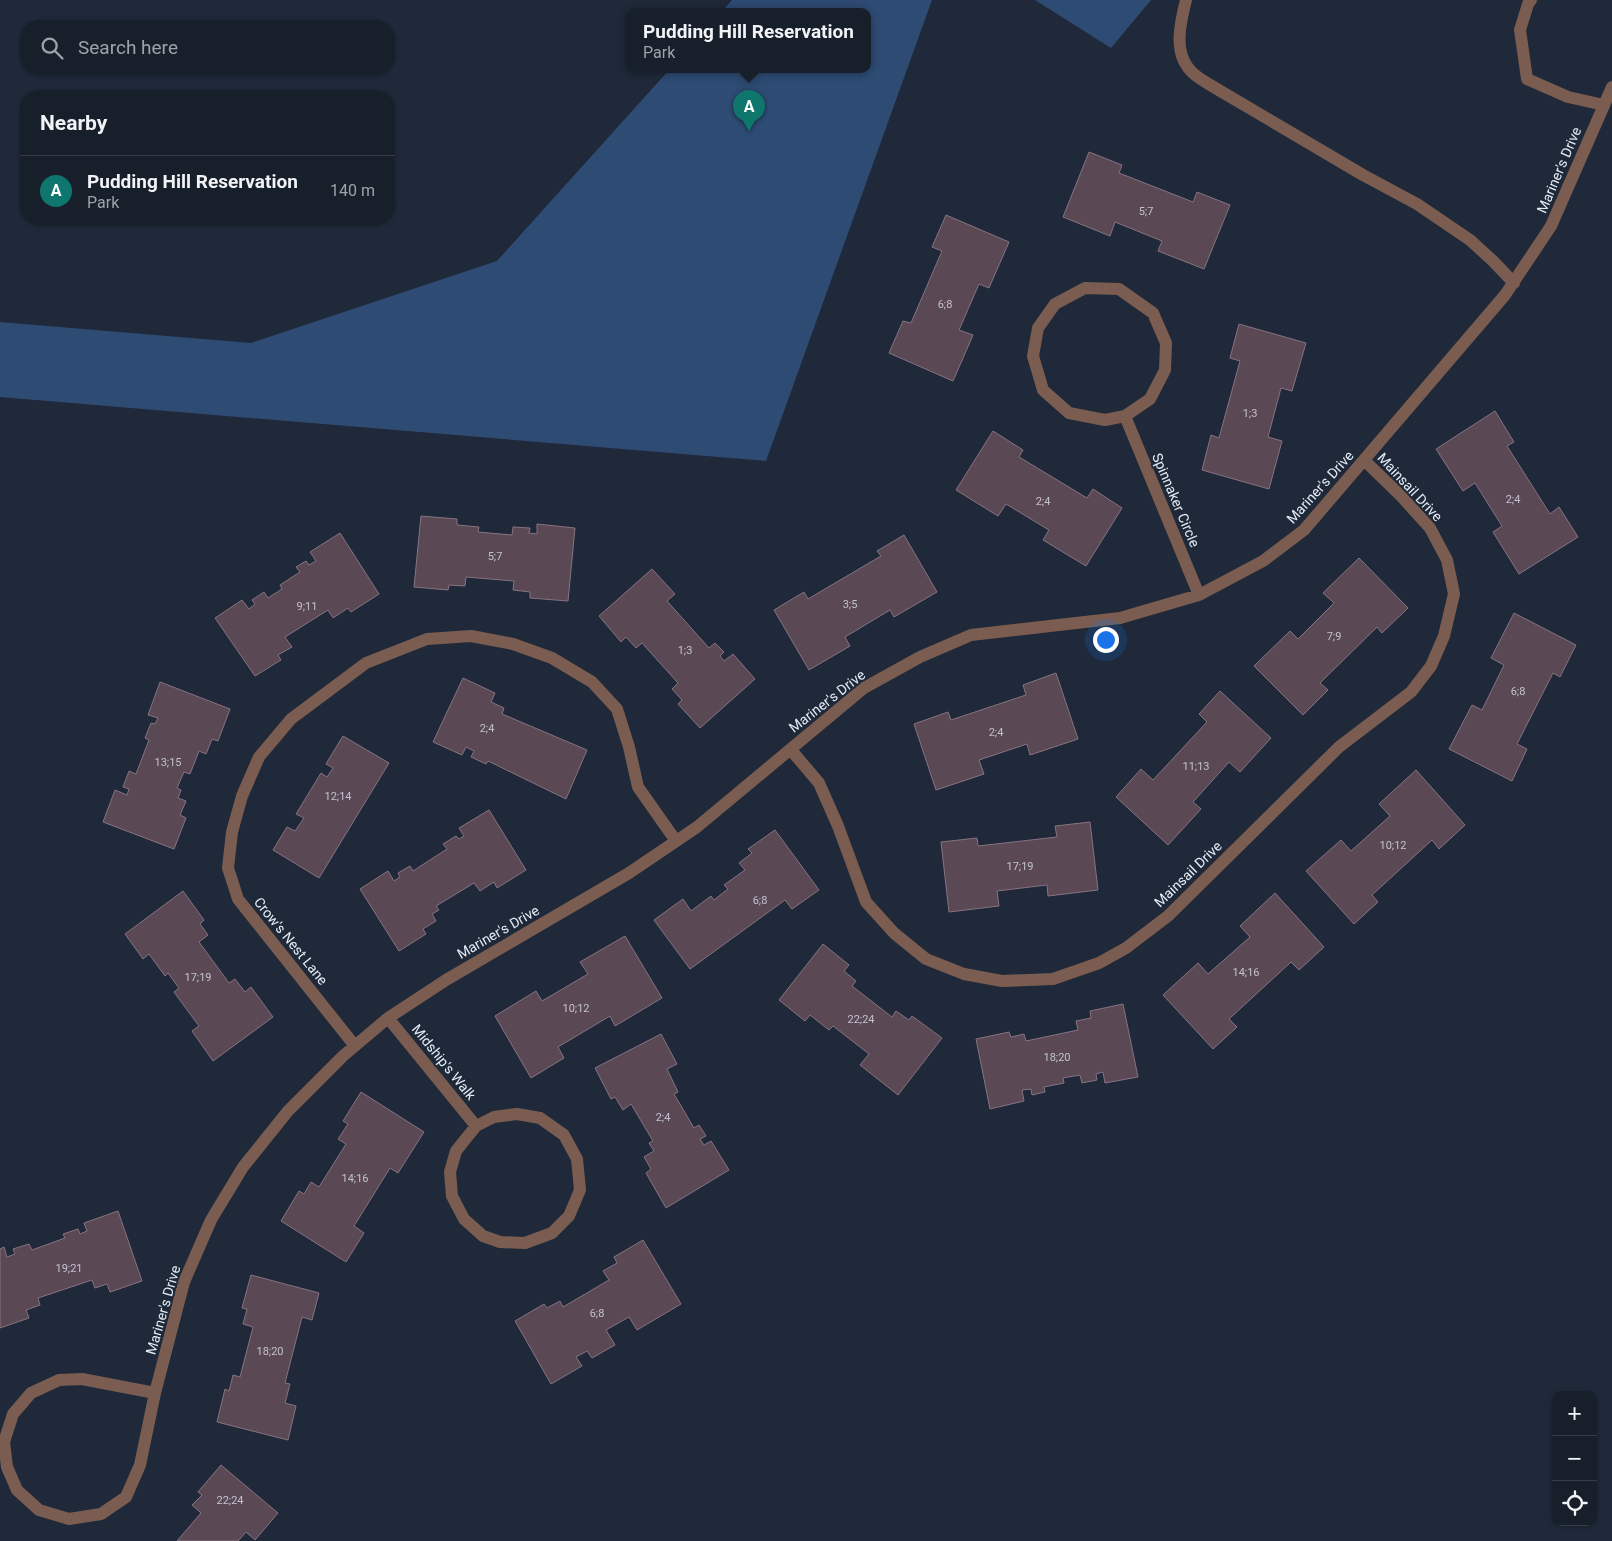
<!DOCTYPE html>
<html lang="en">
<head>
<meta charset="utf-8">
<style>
  :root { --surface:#171f2b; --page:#202733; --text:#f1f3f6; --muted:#9ea2a9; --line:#363d47; --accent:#0f766e }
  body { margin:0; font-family:Roboto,sans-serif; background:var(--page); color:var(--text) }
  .controls { position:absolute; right:15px; bottom:15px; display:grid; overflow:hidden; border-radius:10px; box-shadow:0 1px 4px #0004 }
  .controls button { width:45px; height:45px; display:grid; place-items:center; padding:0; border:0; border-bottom:1px solid var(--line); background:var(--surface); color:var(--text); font:25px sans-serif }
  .you { position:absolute; left:1105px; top:639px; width:18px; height:18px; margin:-12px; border:4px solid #fff; border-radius:50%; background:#1a73e8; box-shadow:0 0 0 8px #1a73e833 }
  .badge { display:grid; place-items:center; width:32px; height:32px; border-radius:50%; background:var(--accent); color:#fff; font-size:16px; font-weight:700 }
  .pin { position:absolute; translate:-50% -41px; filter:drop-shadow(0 1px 2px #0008) }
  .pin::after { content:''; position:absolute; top:26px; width:18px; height:15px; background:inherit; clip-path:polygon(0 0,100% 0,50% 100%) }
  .popup { position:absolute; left:626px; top:8px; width:245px; height:65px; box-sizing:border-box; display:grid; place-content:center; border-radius:10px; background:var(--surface); filter:drop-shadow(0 1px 4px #0005); font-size:16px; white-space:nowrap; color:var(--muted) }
  .popup b { font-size:19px; color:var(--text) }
  .popup::after { content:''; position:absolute; left:50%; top:100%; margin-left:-10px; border:10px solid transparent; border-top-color:var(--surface) }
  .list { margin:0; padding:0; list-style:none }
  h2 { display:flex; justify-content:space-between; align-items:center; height:65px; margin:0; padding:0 20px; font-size:21px }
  h2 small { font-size:16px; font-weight:400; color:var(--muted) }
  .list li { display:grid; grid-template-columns:32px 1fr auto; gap:15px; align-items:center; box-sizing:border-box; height:70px; padding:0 20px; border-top:1px solid var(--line) }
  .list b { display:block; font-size:19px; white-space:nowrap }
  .list p { margin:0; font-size:16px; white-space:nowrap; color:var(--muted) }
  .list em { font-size:16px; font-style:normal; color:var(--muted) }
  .icon { flex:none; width:28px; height:28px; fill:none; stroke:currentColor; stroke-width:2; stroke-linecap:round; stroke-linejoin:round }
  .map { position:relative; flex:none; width:1612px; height:1541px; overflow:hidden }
  .search { position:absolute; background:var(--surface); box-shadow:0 1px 4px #0004; left:20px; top:20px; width:375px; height:55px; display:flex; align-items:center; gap:12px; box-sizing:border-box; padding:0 18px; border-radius:20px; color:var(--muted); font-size:19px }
  .panel { position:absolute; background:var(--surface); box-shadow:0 1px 4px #0004; left:20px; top:90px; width:375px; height:135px; border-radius:20px }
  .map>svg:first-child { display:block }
</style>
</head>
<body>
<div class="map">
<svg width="1612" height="1541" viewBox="0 0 1612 1541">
  <rect width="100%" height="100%" fill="#1f2939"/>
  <path fill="#2e4b74" d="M732,0H932L766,461L0,397V322L251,343L497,261L669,70H868V12H721Z
    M1035,0H1151L1111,48Z"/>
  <path fill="#5a4855" stroke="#877382" d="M1089,152L1122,165L1119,173L1193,202L1197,192L1230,205L1204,269L1158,251L1162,241L1115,222L1110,236L1063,217Z
    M946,215L1009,242L989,288L979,284L959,330L973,335L953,381L889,353L903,321L911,323L942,251L932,247Z
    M1239,324L1306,343L1292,391L1281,388L1268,437L1282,441L1269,489L1202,470L1211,435L1219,438L1240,361L1230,358Z
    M1495,411L1514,442L1507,446L1550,514L1559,507L1578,537L1519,574L1493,532L1502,526L1475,483L1463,491L1436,449Z
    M993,431L1023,450L1019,457L1087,498L1093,489L1122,508L1086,566L1043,540L1049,530L1006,504L998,516L956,490Z
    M421,516L457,519V525L479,527L478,532L512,535L513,527L530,528L529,533L537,534V524L575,528L568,601L530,598V592L513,590L514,581L466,577L465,586L449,585L448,590L414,587Z
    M340,533L379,594L351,612L348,608L333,618L328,610L285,637L292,647L278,655L281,660L255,676L215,618L242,600L249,609L255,604L252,600L264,592L268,598L282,589L280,585L300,572L296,567L306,561L309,565L316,561L310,552Z
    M904,535L937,592L894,617L890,610L845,637L850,646L809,670L774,610L804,592L808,599L881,556L877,551Z
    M1359,558L1408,608L1382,633L1377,627L1320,683L1328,690L1303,715L1254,666L1290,631L1298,639L1334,603L1323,593Z
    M652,569L675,594L667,601L709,648L715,643L724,652L720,656L724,661L733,654L755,679L700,728L678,704L682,700L672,689L678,683L642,643L636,648L626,637L621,642L599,616Z
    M1514,613L1576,645L1560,677L1553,673L1517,744L1527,749L1512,781L1449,749L1472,705L1482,710L1504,665L1491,658Z
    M1056,673L1078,739L1030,755L1027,744L979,760L984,774L936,790L914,724L948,712L951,720L1026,695L1023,685Z
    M463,678L495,693L491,702L504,708L502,714L587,750L566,799L488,761L486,764L471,757L474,751L466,747L462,755L433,742Z
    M160,682L230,709L218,741L212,739L206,754L199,751L190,774L184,772L177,788L181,790L178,798L186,801L180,815L186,818L174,849L103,822L115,790L127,795L129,789L123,787L129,771L136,774L149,740L145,738L151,723L155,724L158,718L148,715Z
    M1220,691L1271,738L1240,772L1229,762L1193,802L1201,809L1168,845L1116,797L1141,769L1153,780L1207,722L1199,714Z
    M343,736L389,763L319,878L273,850L287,827L295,831L304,818L296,814L321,773L327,777L333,768L326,764Z
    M1416,770L1465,825L1439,849L1432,840L1372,895L1378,902L1354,924L1306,871L1341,840L1351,851L1390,816L1379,804Z
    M489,810L526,870L497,888L494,882L480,891L474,883L436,906L439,910L432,914L436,921L423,929L426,934L399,951L360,889L388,871L394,881L400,877L398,873L410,866L413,871L447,849L443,844L456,836L459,839L464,836L459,828Z
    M1090,822L1098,890L1048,896L1047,885L997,891L999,906L949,912L941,842L977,838L978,846L1057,837L1055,826Z
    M775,830L819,890L792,909L785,900L690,969L654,920L683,899L691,911L711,896L714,900L728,889L724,885L745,870L739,863L752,853L748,849Z
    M183,891L204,920L200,924L208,935L199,942L229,983L235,979L245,992L251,987L273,1017L213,1061L192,1031L199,1026L174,992L179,988L168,973L165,976L149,954L143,959L125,934Z
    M1275,893L1324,947L1299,970L1291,962L1229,1019L1237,1027L1213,1049L1163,995L1198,963L1208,974L1250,937L1240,926Z
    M625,936L662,998L615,1026L610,1016L558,1047L564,1058L531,1078L495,1016L536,991L542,1001L588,974L580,962Z
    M823,944L849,965L844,971L856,981L852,986L892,1017L896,1011L909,1020L912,1016L942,1038L898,1095L860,1065L869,1054L833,1026L829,1030L810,1015L805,1021L779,1000Z
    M1123,1004L1138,1077L1105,1083L1103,1072L1096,1074L1097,1080L1082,1083L1080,1075L1063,1078L1064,1083L1044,1087L1045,1092L1032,1095L1031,1089L1022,1090L1024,1101L990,1109L976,1039L1009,1032L1011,1037L1024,1034L1026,1041L1078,1030L1076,1021L1091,1018L1090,1011Z
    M661,1034L677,1064L667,1069L678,1092L674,1094L694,1128L699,1125L706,1136L700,1139L704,1145L711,1141L729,1170L666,1208L646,1173L651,1169L644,1157L654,1151L649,1143L653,1141L631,1104L623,1110L615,1097L611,1099L595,1068Z
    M361,1092L424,1132L398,1173L390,1168L354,1226L364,1233L346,1262L281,1221L299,1191L304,1194L311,1182L319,1187L346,1144L338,1139L348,1124L343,1121Z
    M118,1211L142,1281L110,1292L107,1284L95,1288L92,1280L38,1298L40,1305L26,1310L29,1318L0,1328V1249L4,1247L7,1257L15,1254L13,1249L29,1244L32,1250L65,1238L63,1234L78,1229L80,1234L87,1231L84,1223Z
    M643,1240L681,1304L637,1330L629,1317L606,1330L615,1345L592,1358L587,1351L576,1357L582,1366L551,1384L515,1321L544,1304L547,1308L560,1301L563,1307L609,1280L603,1271L617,1263L614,1257Z
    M251,1275L319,1293L312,1320L302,1317L285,1383L290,1384L285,1403L296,1406L288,1440L217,1422L225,1389L229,1391L233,1375L240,1377L253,1327L243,1324L247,1309L242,1308Z
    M221,1465L278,1513L255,1540L246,1532L238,1541H177L201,1513L192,1505L202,1495L198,1492Z"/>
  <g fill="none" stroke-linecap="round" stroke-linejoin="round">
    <path stroke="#7a5d50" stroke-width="12" d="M1186,0C1180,24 1172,55 1194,74C1201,80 1209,84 1217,89L1363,175L1417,204L1470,240L1493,261L1514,283
      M1531,0L1528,4L1520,30L1527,79L1568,97L1604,105"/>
    <path stroke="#7a5d50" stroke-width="12" d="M1125,416L1105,420L1069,413L1043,390L1033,356L1038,328L1055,304L1085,288L1119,289L1153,313L1166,343L1165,370L1150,399L1125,416L1199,595
      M791,750L819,783L838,826L866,902L894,933L926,959L964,974L1002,981L1053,979L1099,963L1126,948L1168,916L1339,747L1411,692L1431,666L1444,636L1454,594L1447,560L1430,528L1401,496L1364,460
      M388,1018L476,1126L456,1151L450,1172L452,1196L464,1219L483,1236L500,1242L525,1243L552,1233L569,1216L580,1190L577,1159L564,1135L540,1118L517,1114L494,1117L476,1126
      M355,1046L238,899L228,868L232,832L242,796L259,757L291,719L366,663L427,639L471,636L513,644L552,658L592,682L617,709L629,747L638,787L676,841
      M155,1393L82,1379L59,1380L31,1393L13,1414L4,1442L7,1467L17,1490L39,1510L69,1519L101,1514L126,1497L140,1465L155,1393L184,1282L211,1220L243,1167L288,1111L343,1056L388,1018L446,980L629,873L697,827L864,688L920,657L971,635L1120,618L1199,595L1263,561L1304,530L1505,295L1551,226L1612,87"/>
  </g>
  <g text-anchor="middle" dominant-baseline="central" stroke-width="4" stroke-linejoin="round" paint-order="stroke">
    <g font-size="11" fill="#c2c3ce">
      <text x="1146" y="211">5;7</text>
      <text x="945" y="304">6;8</text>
      <text x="1250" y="413">1;3</text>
      <text x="1513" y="499">2;4</text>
      <text x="1043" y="501">2;4</text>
      <text x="495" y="556">5;7</text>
      <text x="850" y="604">3;5</text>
      <text x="307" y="606">9;11</text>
      <text x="1334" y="636">7;9</text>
      <text x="685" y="650">1;3</text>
      <text x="1518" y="691">6;8</text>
      <text x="487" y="728">2;4</text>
      <text x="996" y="732">2;4</text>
      <text x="168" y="762">13;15</text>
      <text x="1196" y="766">11;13</text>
      <text x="338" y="796">12;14</text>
      <text x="1393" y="845">10;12</text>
      <text x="1020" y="866">17;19</text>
      <text x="760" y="900">6;8</text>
      <text x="1246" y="972">14;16</text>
      <text x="198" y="977">17;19</text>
      <text x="576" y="1008">10;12</text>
      <text x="861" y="1019">22;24</text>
      <text x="1057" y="1057">18;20</text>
      <text x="663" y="1117">2;4</text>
      <text x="355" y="1178">14;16</text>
      <text x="69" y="1268">19;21</text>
      <text x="597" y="1313">6;8</text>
      <text x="270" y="1351">18;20</text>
      <text x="230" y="1500">22;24</text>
    </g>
    <g font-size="14" fill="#e5ecf6" stroke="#1f2939">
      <text transform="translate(1559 170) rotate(-67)">Mariner's Drive</text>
      <text transform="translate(1320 487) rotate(-48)">Mariner's Drive</text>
      <text transform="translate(1410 487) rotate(47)">Mainsail Drive</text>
      <text transform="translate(1176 500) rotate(67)">Spinnaker Circle</text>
      <text transform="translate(827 701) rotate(-38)">Mariner's Drive</text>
      <text transform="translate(1188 874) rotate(-44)">Mainsail Drive</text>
      <text transform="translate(498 932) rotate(-30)">Mariner's Drive</text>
      <text transform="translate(291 941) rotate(51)">Crow's Nest Lane</text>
      <text transform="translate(444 1062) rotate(51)">Midship's Walk</text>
      <text transform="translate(163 1310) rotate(-74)">Mariner's Drive</text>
    </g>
  </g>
</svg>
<div class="controls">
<button>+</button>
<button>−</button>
<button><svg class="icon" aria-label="locate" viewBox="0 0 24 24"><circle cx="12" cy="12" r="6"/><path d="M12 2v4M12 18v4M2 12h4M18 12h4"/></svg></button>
</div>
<div class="you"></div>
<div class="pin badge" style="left:749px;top:131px">A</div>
<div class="popup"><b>Pudding Hill Reservation</b>Park</div>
<div class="search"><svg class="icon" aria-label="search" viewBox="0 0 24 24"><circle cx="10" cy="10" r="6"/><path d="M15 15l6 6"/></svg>Search here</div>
<section class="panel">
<h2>Nearby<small></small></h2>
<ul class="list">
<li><span class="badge">A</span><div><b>Pudding Hill Reservation</b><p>Park</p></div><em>140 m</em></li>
</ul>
</section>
</div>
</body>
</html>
